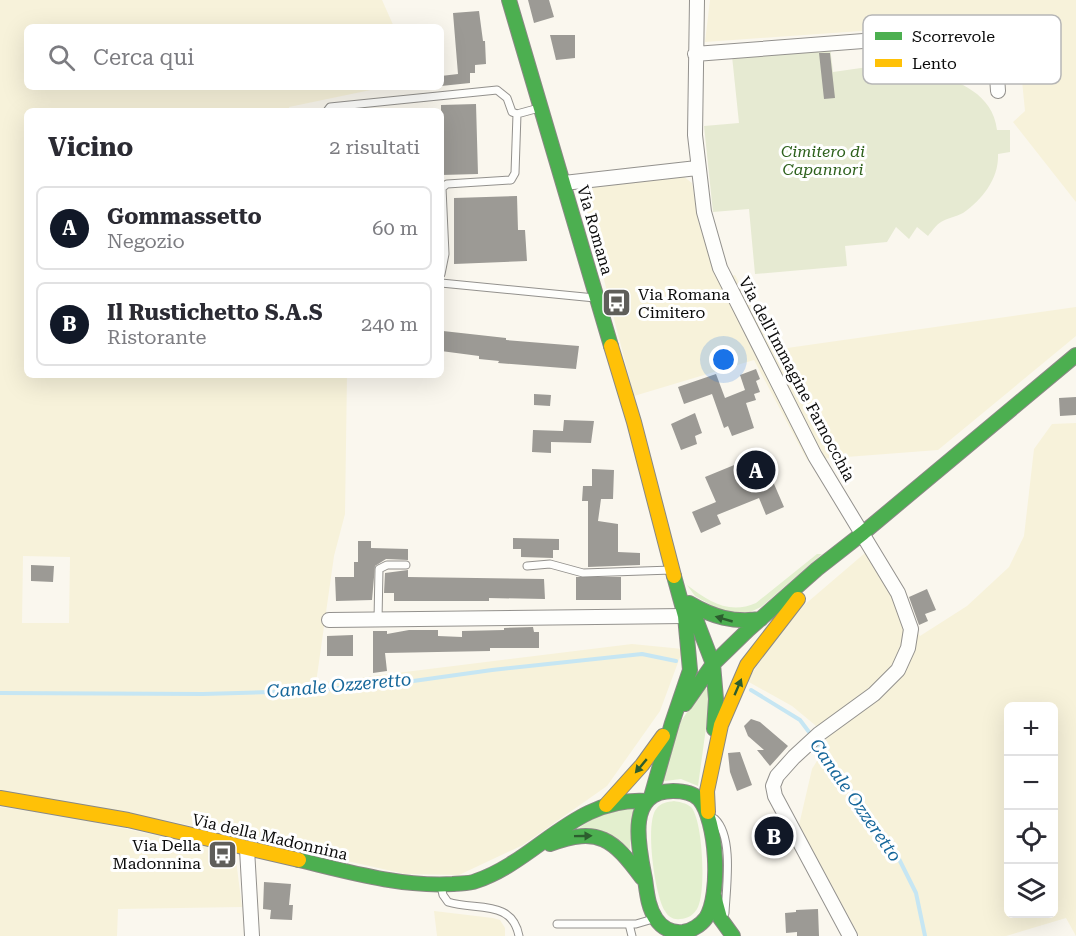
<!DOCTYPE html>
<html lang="it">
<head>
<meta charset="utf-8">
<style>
  :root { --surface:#fff; --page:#f2f2f3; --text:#2b2b33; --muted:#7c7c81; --line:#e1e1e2; --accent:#111827 }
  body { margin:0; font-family:"Roboto Serif",serif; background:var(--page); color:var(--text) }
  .controls { position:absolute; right:18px; bottom:18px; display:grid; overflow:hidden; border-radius:9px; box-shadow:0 6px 24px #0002 }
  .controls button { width:54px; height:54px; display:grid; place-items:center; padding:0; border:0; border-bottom:2px solid var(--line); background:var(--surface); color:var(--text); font:30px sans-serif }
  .you { position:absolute; left:724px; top:360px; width:21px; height:21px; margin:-15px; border:4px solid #fff; border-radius:50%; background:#1a73e8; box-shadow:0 0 0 9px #1a73e833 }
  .badge { display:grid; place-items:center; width:39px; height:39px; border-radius:50%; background:var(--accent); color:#fff; font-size:20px; font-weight:700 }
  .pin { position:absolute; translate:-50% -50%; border:3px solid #fff; box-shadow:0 2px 6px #0006 }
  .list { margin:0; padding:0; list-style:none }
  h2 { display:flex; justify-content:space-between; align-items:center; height:78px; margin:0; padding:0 24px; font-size:26px }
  h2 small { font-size:20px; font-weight:400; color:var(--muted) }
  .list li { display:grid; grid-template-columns:39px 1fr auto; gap:18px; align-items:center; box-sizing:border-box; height:84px; margin:0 12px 12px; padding:0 12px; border:2px solid var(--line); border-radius:9px }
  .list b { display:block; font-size:22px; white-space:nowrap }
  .list p { margin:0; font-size:20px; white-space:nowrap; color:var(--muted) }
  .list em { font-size:20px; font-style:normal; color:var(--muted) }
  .icon { flex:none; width:33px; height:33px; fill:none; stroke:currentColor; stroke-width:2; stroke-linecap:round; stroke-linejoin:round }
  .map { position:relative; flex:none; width:1076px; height:936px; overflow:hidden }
  .search { position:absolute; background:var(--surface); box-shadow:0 6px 24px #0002; left:24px; top:24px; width:420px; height:66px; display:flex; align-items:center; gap:15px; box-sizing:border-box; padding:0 21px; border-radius:9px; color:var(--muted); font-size:22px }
  .panel { position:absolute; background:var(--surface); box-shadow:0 6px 24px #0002; left:24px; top:108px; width:420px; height:270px; border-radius:9px }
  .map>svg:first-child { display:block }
</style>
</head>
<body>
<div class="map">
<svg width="1076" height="936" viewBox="0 0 1076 936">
  <rect width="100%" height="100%" fill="#faf7ee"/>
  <path fill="#f7f2da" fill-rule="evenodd" d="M0,0H382L394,27H27V87H385L289,107L290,111H27V375H347L345,514L334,556L316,683L632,644L683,649L660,711L607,786L523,845L459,875L405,874L174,822L0,792ZM23,556L70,557L69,623H22Z
    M710,0H1076V202L1013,122L1025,111L1016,20L705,42Z
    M683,176L692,183L699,224L719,280L735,275L773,350L1076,307V336L938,450L807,460L754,360L634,396L580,187Z
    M1076,423V936L1066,918L1006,936H859L799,825L812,769L828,743L815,725L792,706L747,681L789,618L865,553L920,636L967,606L1009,567L1024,536L1034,449L1052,424ZM1008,706H1054V914H1008Z
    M0,807L65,816L235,852L242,907L118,909L117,936H0Z
    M434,911L493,918L500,920L505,928V936H437Z"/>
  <path fill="#e3efce" d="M817,554H822L761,607L748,613L727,614L695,596L687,585C708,601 729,615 756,603Z
    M704,688L708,689L709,706L698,786L681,779L657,782L681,721Z
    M674,801C680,802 686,803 691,807C703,820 706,891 698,907C695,914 688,919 680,919C674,920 668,917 665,911C655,897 644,821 657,808C661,803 667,802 674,801Z
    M634,806L630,849L579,828L593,818Z"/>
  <path fill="#e6ead2" d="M830,47L833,72L868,67L880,75L892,61L903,74L914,60C918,64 924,70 929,72C959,81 993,94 997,130H1010V152L998,154C999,178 983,199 963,213C956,217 947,218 941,222C936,225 932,231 928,236L917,227L909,239L896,227L887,242L845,246L847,266L755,274L749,209L713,212L704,126L739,123L732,56Z"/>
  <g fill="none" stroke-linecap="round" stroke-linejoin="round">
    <path stroke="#c6e6f3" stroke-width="4" d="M751,690L800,720L812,736
      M0,693L203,694L301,691L399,683L492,670L642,654L676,661
      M816,742L895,851L916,893L925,936"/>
  </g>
  <path fill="#9c9a95" d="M528,0H549L554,17L534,23Z
    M479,11L483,41H485L486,64L475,65V73H470V83L441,86V76L458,74L453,13Z
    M550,35H575V58L556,60Z
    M819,53H830L835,98L824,99Z
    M476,104L478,174L441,175V105Z
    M517,196L518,230H525L527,261L454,264V198Z
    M443,331L506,338V340L579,346L576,369L498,363L499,361L479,359V356L441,351Z
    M756,369L760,379L756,381L760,392L754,394L756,400L746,403L754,428L732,436L728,426L724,428L712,394L684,404L678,387L716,374L725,398L745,390L740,375Z
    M534,394L551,395L550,406L534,405Z
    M1076,397V415L1060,416L1059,398Z
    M695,413L702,433L695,436L697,444L681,450L671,424Z
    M564,420L594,421L591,443L551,442V453L532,452L533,430L563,431Z
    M761,454L784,507L766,515L759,498L717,515L721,524L701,533L692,512L716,502L705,477Z
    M592,469L614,470L613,499H601L598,521L618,524V552L640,553V565L588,567V501H582L583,486H592Z
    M513,538L559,539V550H553V558L521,557V549H513Z
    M358,541H371V548L408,549V560L386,559L375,566L372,600L336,601L335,577H354V562H358Z
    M31,565L54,566L53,582L31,581Z
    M408,570V577L544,579L545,599L489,598V601H394V593H384L385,573Z
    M576,577H621V600H576Z
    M927,589L936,610L925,614L928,621L919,625L909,597Z
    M533,627L534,632H539V648H490V651L385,653L387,671L373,673V631H387V634L409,630H438V636L462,637V631L504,630V628Z
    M353,635V656H327V636Z
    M751,719L760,722L788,746L770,766L757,750H764L748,736L744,726Z
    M740,752L752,785L737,791L730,772L728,753Z
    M771,814L790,848L776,856L757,822Z
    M264,882L291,884L289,905H293L292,920L270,919L271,910L263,909Z
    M818,909L819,936H797V932L786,933L785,913L796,912V910Z"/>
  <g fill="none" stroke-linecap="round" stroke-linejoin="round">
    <defs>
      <path id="lane" d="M327,111L330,107L497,90L507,98L512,112L517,114L539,108
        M441,274L445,254L442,188L447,184L511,180L515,173L517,114
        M441,283L595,298
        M527,566L550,564L583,573L672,570
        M378,620L379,569L387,565H406
        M715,819C734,837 726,889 725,913
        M441,886L443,895L448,902C476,911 512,899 519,936
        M557,924H636L653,919
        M629,924L632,936"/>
      <path id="street" d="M697,0L695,135L704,212L720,268L815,456L898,593L911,629L908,648L898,670L874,694L819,734L794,757L777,776L773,786L775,796L850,936
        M695,54L994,31L998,91
        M564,183L697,168
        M329,620L685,616
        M247,849L252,936"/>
      <path id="fast" d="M509,0L611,346
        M689,603C713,617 733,623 761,619
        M692,609L713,664L716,699L714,729
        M685,704L713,664L748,630L817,569L863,533L1076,355
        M673,791C682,791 692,792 699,799C717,820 721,895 706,918C701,925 691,931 683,932C672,933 662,928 656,919C648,907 647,893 645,879C639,848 625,791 673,791Z
        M651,797L672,723L690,670L685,616L674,576
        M550,844C599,826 613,839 642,878
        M299,860C349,872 401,887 453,884C460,883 469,884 476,881C538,860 575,796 647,801
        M714,896L720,918L733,936"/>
      <path id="slow" d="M611,346L634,422L674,576
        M0,798L128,820L299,860
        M606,805L642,765L663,736
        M708,812L707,791L721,725L747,665L798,599"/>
    </defs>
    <use href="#lane" stroke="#93918d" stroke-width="9"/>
    <use href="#street" stroke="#93918d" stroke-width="16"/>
    <use href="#fast" stroke="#898884" stroke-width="16"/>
    <use href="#slow" stroke="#898884" stroke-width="16"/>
    <use href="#lane" stroke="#fefefc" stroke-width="7"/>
    <use href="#street" stroke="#fefefc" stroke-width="14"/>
    <use href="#fast" stroke="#4caf50" stroke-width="14"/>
    <use href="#slow" stroke="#ffc107" stroke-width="14"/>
  </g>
  <defs><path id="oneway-solid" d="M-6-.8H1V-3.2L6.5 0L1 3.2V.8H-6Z" transform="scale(1.5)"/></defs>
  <g fill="#2c5d2e">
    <use href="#oneway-solid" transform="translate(724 619) rotate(-164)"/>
    <use href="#oneway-solid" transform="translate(738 687) rotate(-67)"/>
    <use href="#oneway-solid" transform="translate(641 766) rotate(130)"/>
    <use href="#oneway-solid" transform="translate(583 836) rotate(-1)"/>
  </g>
  <defs>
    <symbol id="bus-square" viewBox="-11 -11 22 22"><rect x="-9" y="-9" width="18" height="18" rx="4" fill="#5f5e5a" stroke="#fff"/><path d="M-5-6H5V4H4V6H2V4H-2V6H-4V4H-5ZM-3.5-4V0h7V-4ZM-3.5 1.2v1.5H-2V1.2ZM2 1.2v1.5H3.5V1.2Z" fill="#fff"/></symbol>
  </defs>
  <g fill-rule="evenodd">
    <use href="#bus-square" x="600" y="286" width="33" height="33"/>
    <use href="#bus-square" x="206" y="838" width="33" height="33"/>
  </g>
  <g text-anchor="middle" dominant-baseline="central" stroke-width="6" stroke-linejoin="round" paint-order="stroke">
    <g font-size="16" font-style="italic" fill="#2e611d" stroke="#fff">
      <text x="823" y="151">Cimitero di<tspan x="823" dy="18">Capannori</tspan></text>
    </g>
    <g font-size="16" fill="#0b0b0b" stroke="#fff">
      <text transform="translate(595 230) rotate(74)">Via Romana</text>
      <text transform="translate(797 379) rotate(62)">Via dell'Immagine Farnocchia</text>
      <text transform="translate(270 837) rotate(13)">Via della Madonnina</text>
    </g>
    <g font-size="16" fill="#0b0b0b" stroke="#fff" text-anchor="start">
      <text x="638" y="294">Via Romana<tspan x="638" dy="18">Cimitero</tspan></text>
      <text x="201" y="845" text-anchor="end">Via Della<tspan x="201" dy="18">Madonnina</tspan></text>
    </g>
    <g font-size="18" font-style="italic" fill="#16679a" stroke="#fff">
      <text transform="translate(339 685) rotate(-5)">Canale Ozzeretto</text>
      <text transform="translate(856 800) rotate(55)">Canale Ozzeretto</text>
    </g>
  </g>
  <rect x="863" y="15" width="198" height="69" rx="9" fill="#fff" stroke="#b6b6b6" stroke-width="1.5"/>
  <rect x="875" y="32" width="27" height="8" fill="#4caf50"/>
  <rect x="875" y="59" width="27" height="8" fill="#ffc107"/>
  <g font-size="16" fill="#0b0b0b">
    <text x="912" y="42">Scorrevole</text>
    <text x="912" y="69">Lento</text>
  </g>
</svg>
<div class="controls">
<button>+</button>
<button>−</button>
<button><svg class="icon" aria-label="locate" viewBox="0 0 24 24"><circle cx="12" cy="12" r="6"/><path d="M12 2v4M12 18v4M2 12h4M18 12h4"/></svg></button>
<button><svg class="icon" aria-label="layers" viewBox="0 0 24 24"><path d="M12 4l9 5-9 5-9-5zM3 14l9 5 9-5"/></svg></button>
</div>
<div class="you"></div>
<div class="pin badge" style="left:756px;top:470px">A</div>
<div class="pin badge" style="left:774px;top:836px">B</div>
<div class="search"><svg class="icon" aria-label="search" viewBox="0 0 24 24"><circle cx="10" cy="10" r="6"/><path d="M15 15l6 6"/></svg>Cerca qui</div>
<section class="panel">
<h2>Vicino<small>2 risultati</small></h2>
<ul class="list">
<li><span class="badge">A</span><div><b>Gommassetto</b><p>Negozio</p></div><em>60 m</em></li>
<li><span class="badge">B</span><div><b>Il Rustichetto S.A.S</b><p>Ristorante</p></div><em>240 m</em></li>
</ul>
</section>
</div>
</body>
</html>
